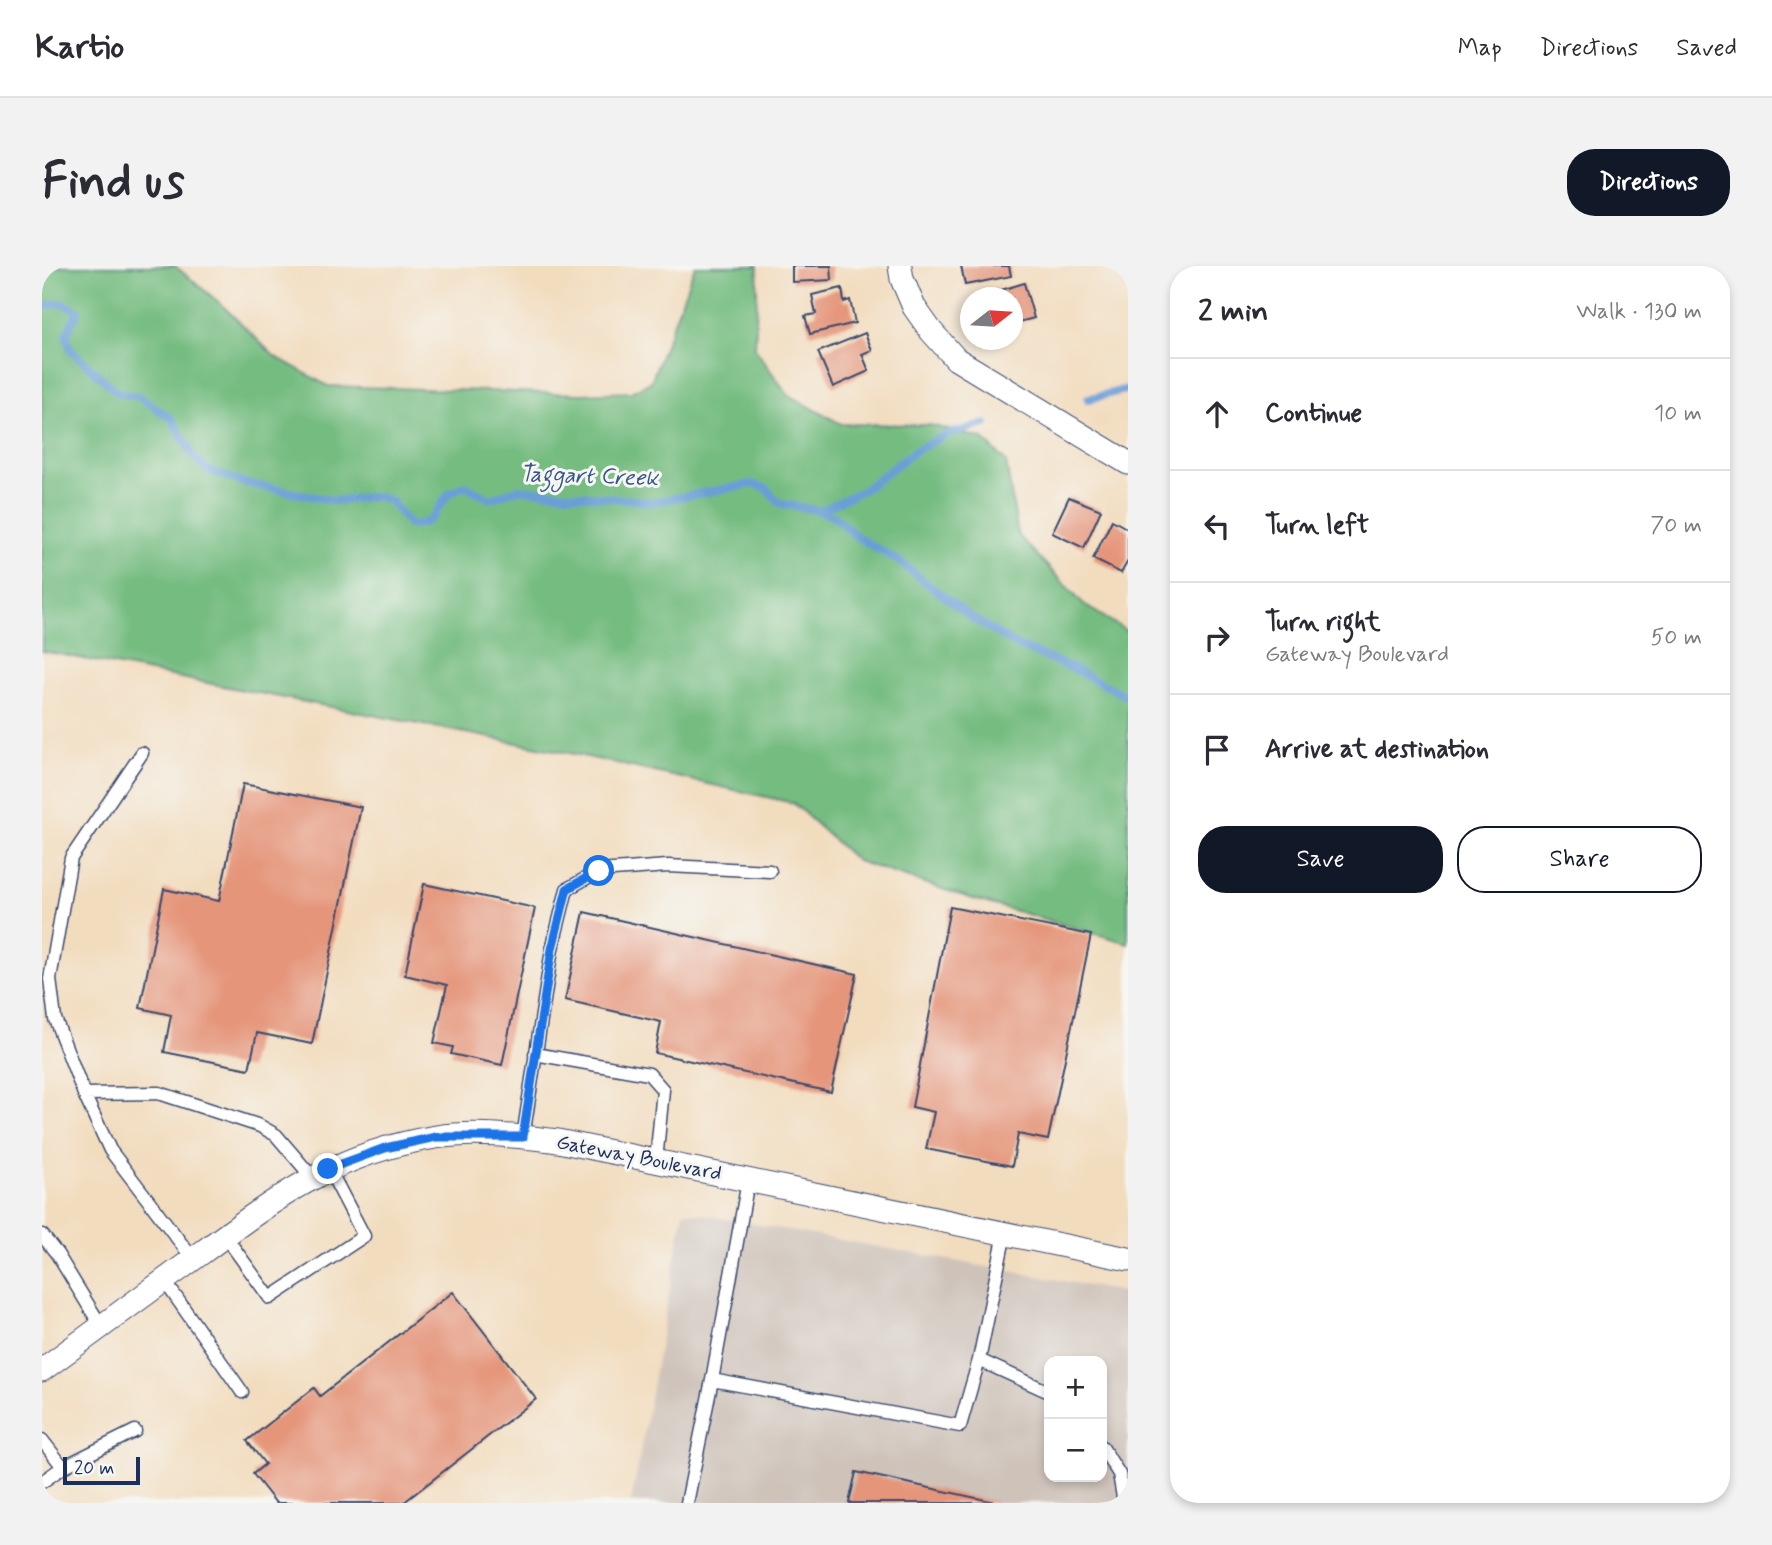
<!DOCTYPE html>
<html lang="en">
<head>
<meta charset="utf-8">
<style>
  :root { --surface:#fff; --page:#f2f2f3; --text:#2b2b33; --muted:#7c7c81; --line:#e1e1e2; --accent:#111827 }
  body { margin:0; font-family:Mynerve,sans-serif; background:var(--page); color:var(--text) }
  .controls { position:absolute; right:21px; bottom:21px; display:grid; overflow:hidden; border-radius:14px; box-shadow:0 4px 10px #0003 }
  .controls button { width:63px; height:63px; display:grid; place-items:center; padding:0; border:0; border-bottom:2px solid var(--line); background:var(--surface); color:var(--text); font:35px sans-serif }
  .compass { position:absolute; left:918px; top:21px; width:63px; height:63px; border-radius:50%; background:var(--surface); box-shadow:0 4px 10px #0003; rotate:73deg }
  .scale { position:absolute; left:21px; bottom:18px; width:77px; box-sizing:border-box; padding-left:7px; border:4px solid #1b2f5e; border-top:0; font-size:19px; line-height:24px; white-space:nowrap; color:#1b2f5e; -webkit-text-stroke:5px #f6f6f2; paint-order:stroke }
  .stop { position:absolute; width:21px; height:21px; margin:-16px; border:5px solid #1a73e8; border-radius:50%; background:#fff }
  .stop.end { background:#1a73e8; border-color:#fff; box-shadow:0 2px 7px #0008 }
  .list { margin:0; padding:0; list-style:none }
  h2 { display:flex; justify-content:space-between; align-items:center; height:91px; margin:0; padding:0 28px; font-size:30px }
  h2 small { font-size:23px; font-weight:400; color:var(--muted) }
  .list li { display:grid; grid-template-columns:46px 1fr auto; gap:21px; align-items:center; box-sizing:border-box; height:112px; padding:0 28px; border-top:2px solid var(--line) }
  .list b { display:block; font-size:26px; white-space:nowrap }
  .list p { margin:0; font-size:23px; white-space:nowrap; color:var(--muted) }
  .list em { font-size:23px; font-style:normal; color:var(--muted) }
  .actions { display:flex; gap:14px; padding:21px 28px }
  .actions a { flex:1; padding:16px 0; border:2px solid var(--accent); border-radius:28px; text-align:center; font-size:24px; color:var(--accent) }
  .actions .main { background:var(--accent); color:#fff }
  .icon { flex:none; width:38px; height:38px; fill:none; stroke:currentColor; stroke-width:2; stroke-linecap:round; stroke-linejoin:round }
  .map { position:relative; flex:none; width:1086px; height:1237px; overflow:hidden; border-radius:28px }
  header { display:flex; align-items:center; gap:42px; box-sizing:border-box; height:98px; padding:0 35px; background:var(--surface); border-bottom:2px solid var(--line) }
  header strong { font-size:33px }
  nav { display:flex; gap:38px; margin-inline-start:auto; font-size:24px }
  .intro { display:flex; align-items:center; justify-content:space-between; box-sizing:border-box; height:168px; padding:0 42px }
  h1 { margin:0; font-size:49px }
  .button { padding:18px 32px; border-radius:28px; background:var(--accent); color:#fff; font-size:24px; font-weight:700 }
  main { display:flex; gap:42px; padding:0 42px }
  aside { flex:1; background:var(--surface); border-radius:28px; box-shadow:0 4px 10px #0003 }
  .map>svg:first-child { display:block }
</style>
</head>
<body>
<header>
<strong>Kartio</strong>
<nav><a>Map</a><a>Directions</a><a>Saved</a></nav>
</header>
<div class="intro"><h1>Find us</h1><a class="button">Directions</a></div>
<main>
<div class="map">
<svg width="1086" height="1237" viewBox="0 0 1086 1237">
  <rect width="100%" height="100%" fill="#f6f6f2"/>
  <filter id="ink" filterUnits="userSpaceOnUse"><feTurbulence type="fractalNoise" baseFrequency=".0143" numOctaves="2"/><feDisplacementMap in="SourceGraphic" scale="14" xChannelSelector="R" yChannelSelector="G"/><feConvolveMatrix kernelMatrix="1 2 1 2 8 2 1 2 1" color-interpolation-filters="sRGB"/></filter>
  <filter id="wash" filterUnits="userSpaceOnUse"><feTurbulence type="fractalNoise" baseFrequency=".00686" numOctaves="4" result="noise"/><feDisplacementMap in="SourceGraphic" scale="28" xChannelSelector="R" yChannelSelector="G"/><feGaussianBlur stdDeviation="1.57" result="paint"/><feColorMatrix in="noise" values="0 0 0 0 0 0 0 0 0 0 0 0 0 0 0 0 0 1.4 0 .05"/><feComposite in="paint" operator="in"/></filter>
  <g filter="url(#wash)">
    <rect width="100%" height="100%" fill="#f2dcbe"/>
    <path fill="#cec2b9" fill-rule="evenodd" d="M642,945L1086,1027V1237H589ZM1007,1095H1060V1211H1007Z"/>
    <path fill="#74bc80" stroke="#48766f" stroke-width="2" d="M0,0H133L179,38L231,89L286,120L540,128L589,126L609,116L653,0H716L713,83L746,129L799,158L888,159L941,173L964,196L976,269L1041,338L1086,366V677L931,633L815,595L751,537L532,488L0,385Z"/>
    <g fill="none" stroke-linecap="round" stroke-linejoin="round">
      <path stroke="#6a9ed6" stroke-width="8" d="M0,42C14,34 23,37 36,45L24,69L28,83L76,127L98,131L130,153L153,193L166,204L202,217L294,235L336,230L350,236L367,259C393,260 393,243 407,228C411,224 418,222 423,220L448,233L476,223L611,236L710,218L724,222L737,237L778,245L793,251L815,271L855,294L930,352L974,379L1032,403L1086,431
        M1046,133L1086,123
        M778,245L823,223L873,185L903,169L944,158"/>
    </g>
    <g id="blocks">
      <path fill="#e5957a" d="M750,0H789L790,14L750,16Z
        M919,0H967L969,10L923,19Z
        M982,17L992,52L970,58V32H943V29Z
        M800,22L802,36L808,34L813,57L768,68L763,50L774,48L770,29Z
        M823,67L830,84L820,88L827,105L791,121L776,86Z
        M1027,231L1059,244L1042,282L1010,267Z
        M1070,254L1086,263V295L1079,307L1051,293Z
        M201,518L319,541L270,778L215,767L207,803L122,786L129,749L98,742L122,623L177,635Z
        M382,618L493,642L460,799L409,788L411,781L392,777L405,719L363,709Z
        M908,641L1049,669L1006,874L976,868L970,900L884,883L892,846L870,841Z
        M542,646L815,708L789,826L613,787L619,756L523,734Z
        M411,1026L494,1133L361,1237H234L211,1208L223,1198L205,1175L272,1122L278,1130Z
        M814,1206L953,1236V1237H807Z"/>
    </g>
  </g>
  <g filter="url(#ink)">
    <use href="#blocks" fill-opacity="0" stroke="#3b496c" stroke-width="2"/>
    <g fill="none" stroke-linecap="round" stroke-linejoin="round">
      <defs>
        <path id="lane" d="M493,788L607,808L621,824L614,895
          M42,828L13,753L8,713L29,592L100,487
          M481,871L510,683L525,623L557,605L626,600L728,605
          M706,915L670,1114L918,1160L937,1094
          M963,967L937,1094L1007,1126
          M0,969L15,988L59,1060
          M183,970L228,1032L322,970L287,903
          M151,993L68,884L42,828L117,827L218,860L234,869L270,911
          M122,1014L200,1126
          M0,1174L21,1201L93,1165
          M1060,1181L1077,1208L1082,1237
          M0,1216L21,1201
          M645,1237L670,1114"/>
        <path id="street" d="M858,0L860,13L872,41L889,65L914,93L1086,197
          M0,1104C50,1067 100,1031 150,994C231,934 291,887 394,871C433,865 476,870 516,875L1086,993"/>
      </defs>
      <use href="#lane" stroke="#3b496c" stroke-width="15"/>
      <use href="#street" stroke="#3b496c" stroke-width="25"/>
      <use href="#lane" stroke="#fff" stroke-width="12"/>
      <use href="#street" stroke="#fff" stroke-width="23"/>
    </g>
  </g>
  <g fill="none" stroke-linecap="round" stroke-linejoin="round" filter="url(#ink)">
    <path stroke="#1a73e8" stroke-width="9" d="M286,903L343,882L394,871H481L510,683L525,623L557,605"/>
  </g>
  <g text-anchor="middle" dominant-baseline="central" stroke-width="6" stroke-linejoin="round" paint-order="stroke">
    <g font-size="21" fill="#1b2f5e" stroke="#f6f6f2">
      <text transform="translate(597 892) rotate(11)">Gateway Boulevard</text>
    </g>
    <g font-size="23" font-style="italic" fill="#375688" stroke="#f6f6f2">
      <text transform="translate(547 211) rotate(2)">Taggart Creek</text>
    </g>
  </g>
</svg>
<div class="controls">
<button>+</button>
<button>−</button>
</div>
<svg class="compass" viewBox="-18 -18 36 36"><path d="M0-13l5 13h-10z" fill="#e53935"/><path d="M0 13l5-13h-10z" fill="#7c7c81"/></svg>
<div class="scale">20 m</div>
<div class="stop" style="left:557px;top:605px"></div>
<div class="stop end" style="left:286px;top:903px"></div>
</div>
<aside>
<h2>2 min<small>Walk · 130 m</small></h2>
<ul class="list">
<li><svg class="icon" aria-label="ahead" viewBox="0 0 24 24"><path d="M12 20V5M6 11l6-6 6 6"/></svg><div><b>Continue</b></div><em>10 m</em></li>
<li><svg class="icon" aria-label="left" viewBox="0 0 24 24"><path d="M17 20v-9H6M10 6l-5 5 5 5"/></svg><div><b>Turn left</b></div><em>70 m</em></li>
<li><svg class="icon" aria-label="right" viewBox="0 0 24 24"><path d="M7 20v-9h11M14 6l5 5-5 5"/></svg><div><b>Turn right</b><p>Gateway Boulevard</p></div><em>50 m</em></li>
<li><svg class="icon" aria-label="arrive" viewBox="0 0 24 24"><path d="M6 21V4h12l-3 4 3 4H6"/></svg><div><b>Arrive at destination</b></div></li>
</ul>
<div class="actions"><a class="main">Save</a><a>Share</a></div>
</aside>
</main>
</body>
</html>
